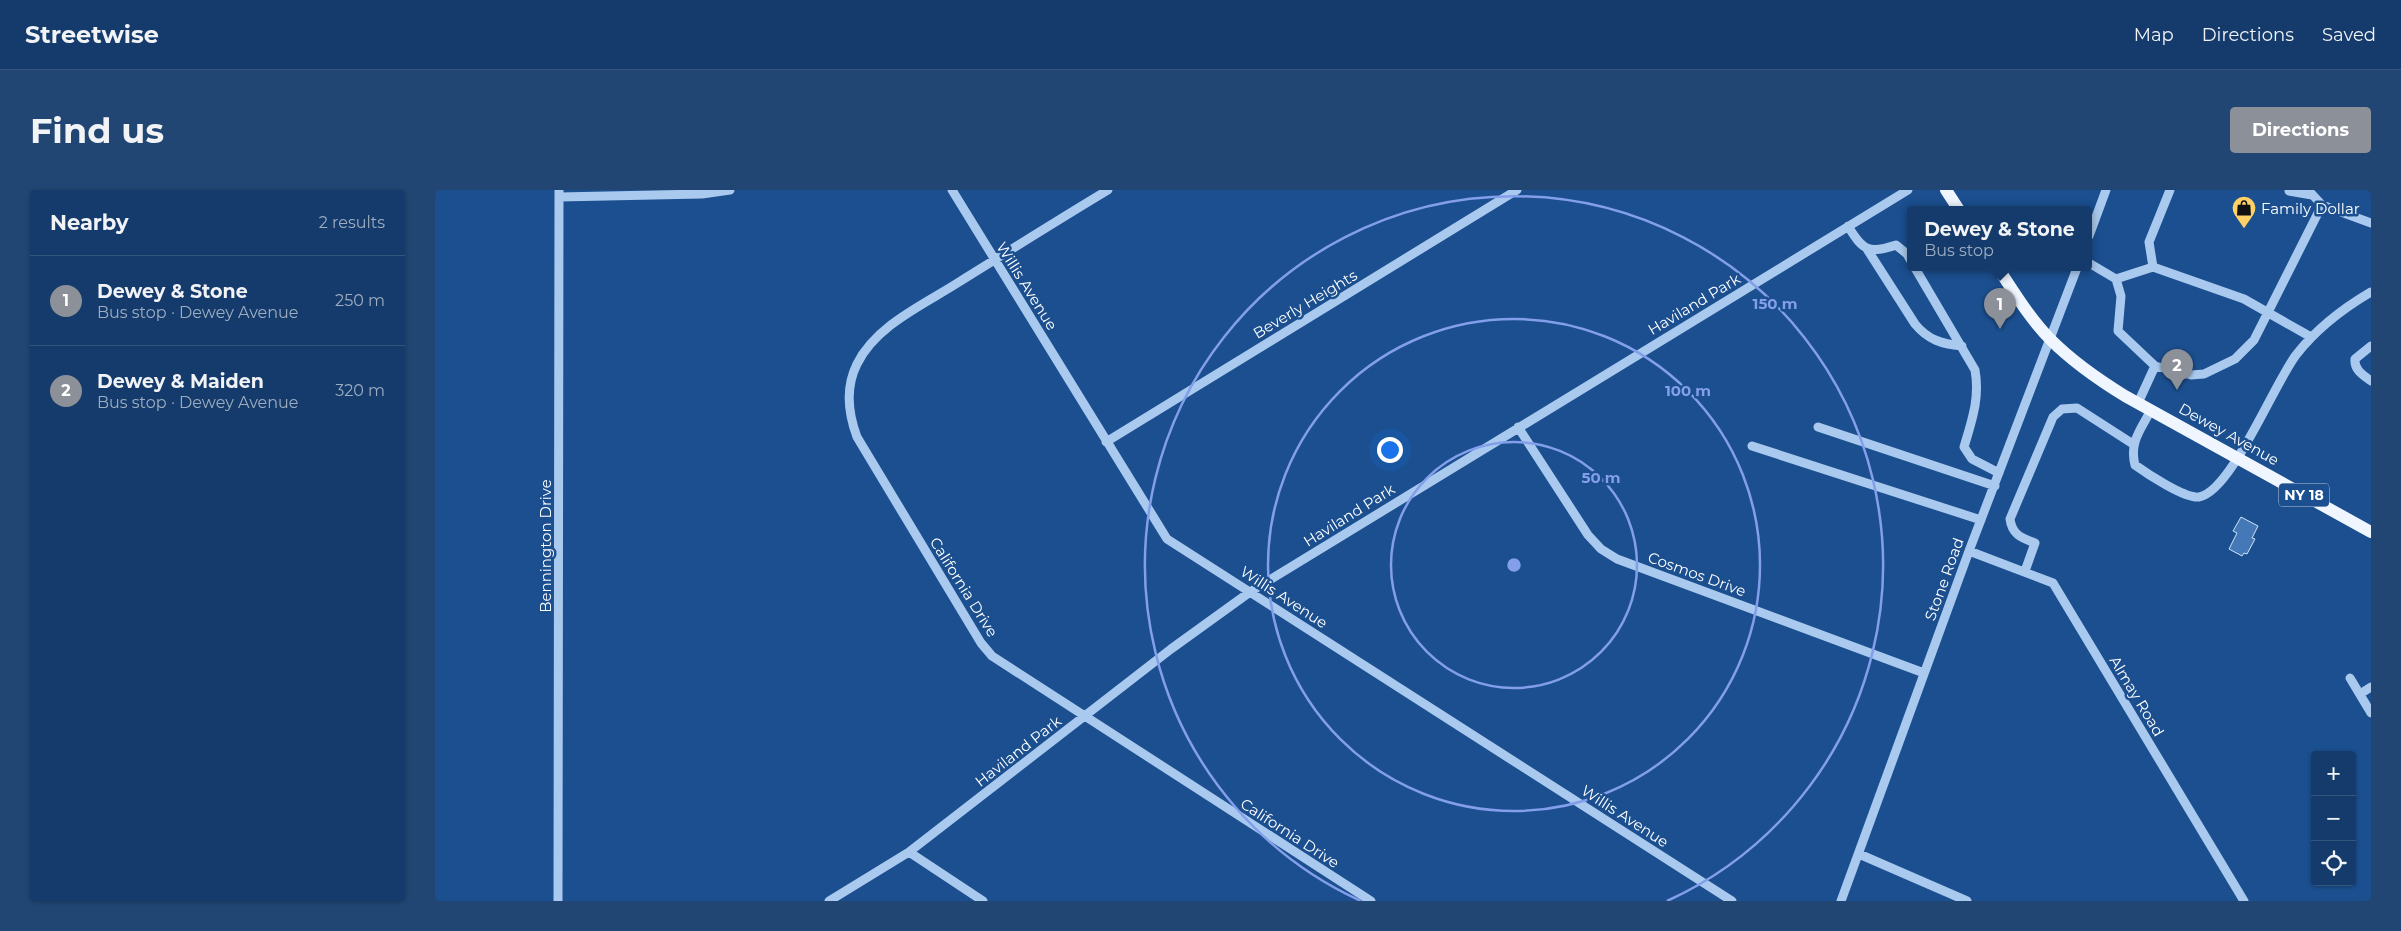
<!DOCTYPE html>
<html lang="en">
<head>
<meta charset="utf-8">
<style>
  :root { --surface:#143b6b; --page:#214673; --text:#f1f3f6; --muted:#9dadc1; --line:#33557e; --accent:#8c9099 }
  body { margin:0; font-family:Montserrat,sans-serif; background:var(--page); color:var(--text) }
  .controls { position:absolute; right:15px; bottom:15px; display:grid; overflow:hidden; border-radius:5px; box-shadow:0 1px 4px #0004 }
  .controls button { width:45px; height:45px; display:grid; place-items:center; padding:0; border:0; border-bottom:1px solid var(--line); background:var(--surface); color:var(--text); font:25px sans-serif }
  .you { position:absolute; left:954px; top:259px; width:18px; height:18px; margin:-12px; border:4px solid #fff; border-radius:50%; background:#1a73e8; box-shadow:0 0 0 8px #1a73e833 }
  .badge { display:grid; place-items:center; width:32px; height:32px; border-radius:50%; background:var(--accent); color:#fff; font-size:16px; font-weight:700 }
  .pin { position:absolute; translate:-50% -41px; filter:drop-shadow(0 1px 2px #0008) }
  .pin::after { content:''; position:absolute; top:26px; width:18px; height:15px; background:inherit; clip-path:polygon(0 0,100% 0,50% 100%) }
  .popup { position:absolute; left:1472px; top:16px; width:185px; height:65px; box-sizing:border-box; display:grid; place-content:center; border-radius:5px; background:var(--surface); filter:drop-shadow(0 1px 4px #0005); font-size:16px; white-space:nowrap; color:var(--muted) }
  .popup b { font-size:19px; color:var(--text) }
  .popup::after { content:''; position:absolute; left:50%; top:100%; margin-left:-10px; border:10px solid transparent; border-top-color:var(--surface) }
  .list { margin:0; padding:0; list-style:none }
  h2 { display:flex; justify-content:space-between; align-items:center; height:65px; margin:0; padding:0 20px; font-size:21px }
  h2 small { font-size:16px; font-weight:400; color:var(--muted) }
  .list li { display:grid; grid-template-columns:32px 1fr auto; gap:15px; align-items:center; box-sizing:border-box; height:90px; padding:0 20px; border-top:1px solid var(--line) }
  .list b { display:block; font-size:19px; white-space:nowrap }
  .list p { margin:0; font-size:16px; white-space:nowrap; color:var(--muted) }
  .list em { font-size:16px; font-style:normal; color:var(--muted) }
  .icon { flex:none; width:28px; height:28px; fill:none; stroke:currentColor; stroke-width:2; stroke-linecap:round; stroke-linejoin:round }
  .map { position:relative; flex:none; width:1936px; height:711px; overflow:hidden; border-radius:5px }
  header { display:flex; align-items:center; gap:30px; box-sizing:border-box; height:70px; padding:0 25px; background:var(--surface); border-bottom:1px solid var(--line) }
  header strong { font-size:24px }
  nav { display:flex; gap:28px; margin-inline-start:auto; font-size:18px }
  .intro { display:flex; align-items:center; justify-content:space-between; box-sizing:border-box; height:120px; padding:0 30px }
  h1 { margin:0; font-size:35px }
  .button { padding:12px 22px; border-radius:5px; background:var(--accent); color:#fff; font-size:18px; font-weight:700 }
  main { display:flex; gap:30px; padding:0 30px }
  aside { flex:1; background:var(--surface); border-radius:5px; box-shadow:0 1px 4px #0004 }
  .map>svg:first-child { display:block }
</style>
</head>
<body>
<header>
<strong>Streetwise</strong>
<nav><a>Map</a><a>Directions</a><a>Saved</a></nav>
</header>
<div class="intro"><h1>Find us</h1><a class="button">Directions</a></div>
<main>
<aside>
<h2>Nearby<small>2 results</small></h2>
<ul class="list">
<li><span class="badge">1</span><div><b>Dewey &amp; Stone</b><p>Bus stop · Dewey Avenue</p></div><em>250 m</em></li>
<li><span class="badge">2</span><div><b>Dewey &amp; Maiden</b><p>Bus stop · Dewey Avenue</p></div><em>320 m</em></li>
</ul>
</aside>
<div class="map">
<svg width="1936" height="711" viewBox="0 0 1936 711">
  <rect width="100%" height="100%" fill="#1b4f8f"/>
  <path fill="#4478b7" stroke="#cfe3fa" d="M1806,327L1823,336L1817,348L1820,349L1812,364L1809,363L1807,366L1794,359L1802,343L1798,341Z"/>
  <g fill="none" stroke-linecap="round" stroke-linejoin="round">
    <path stroke="#a9c9ee" stroke-width="9" d="M517,0L732,349L1297,711
      M673,0C623,30 574,61 524,92C490,114 441,135 422,174C410,198 413,223 422,247L546,453L557,466L936,711
      M1854,1L1877,5
      M124,7L267,4L295,0
      M1887,15L1936,33
      M1413,36C1428,61 1434,64 1461,55L1472,64L1476,71
      M1654,46L1671,0
      M1432,59L1480,134C1493,150 1507,154 1527,156
      M1654,73L1681,89L1686,106L1683,141L1720,176L1703,213
      M1718,77L1714,52L1735,0
      M1480,78L1540,180C1545,208 1537,230 1529,257L1537,269L1564,283
      M1681,89L1718,77L1809,109L1876,147
      M1936,156L1920,169C1919,180 1928,185 1936,191
      M1720,176L1756,185L1769,184L1800,169L1819,150L1887,15L1873,0
      M1716,220C1706,239 1694,252 1700,275C1711,283 1750,309 1764,307C1796,302 1839,194 1861,165C1882,138 1907,119 1936,102
      M1083,237L1153,345L1166,359L1182,369L1489,483
      M1383,237L1560,296
      M671,252L1082,0
      M1317,256L1546,330
      M1534,361L1618,393L1809,711
      M1590,381L1600,353C1587,348 1577,345 1575,329L1618,227L1627,219L1642,218L1698,254
      M1915,488L1936,523
      M1925,504L1936,497
      M474,662L548,711
      M1424,664L1532,711
      M123,711L124,0
      M394,711L474,662L736,459L815,402L1473,0
      M1406,711L1534,361L1642,78"/>
    <path stroke="#f0f6ff" stroke-width="12" d="M1511,0L1524,20
      M1563,78C1579,102 1595,129 1616,150C1638,172 1664,190 1690,206L1936,342"/>
  </g>
  <g fill="none" stroke="#839eea" stroke-width="2.5">
    <circle cx="1079" cy="375" r="123"/>
    <circle cx="1079" cy="375" r="246"/>
    <path d="M926 711A369 369 0 1 1 1232 711"/>
  </g>
  <defs>
    <symbol id="shop-pin" viewBox="-11 -11 22 30"><path d="M0 17L-7.5 6A9.5 9.5 0 1 1 7.5 6Z" fill="#ffd166" stroke="#1b4f8f"/><path d="M-5-2.5h2.3a2.7 3.5 0 0 1 5.4 0H5L5.5 6h-11ZM-1.5-2.5h3a1.5 2.3 0 0 0-3 0Z" fill="#111"/></symbol>
  </defs>
  <g fill-rule="evenodd">
    <use href="#shop-pin" x="1795" y="4" width="28" height="38"/>
  </g>
  <g text-anchor="middle" dominant-baseline="central" stroke-width="5" stroke-linejoin="round" paint-order="stroke">
    <rect fill="#1b4f8f" stroke="#bbcadd" stroke-width="1" x="1844" y="293.5" width="50" height="23" rx="4"/>
    <g font-size="14" font-weight="bold" fill="#fff">
      <text x="1869" y="305">NY 18</text>
    </g>
    <g font-size="15" fill="#fff" stroke="#1b4f8f" text-anchor="start">
      <text x="1826" y="18">Family Dollar</text>
    </g>
    <g font-size="15" fill="#fff" stroke="#1b4f8f">
      <text transform="translate(592 96) rotate(58)">Willis Avenue</text>
      <text transform="translate(870 114) rotate(-31)">Beverly Heights</text>
      <text transform="translate(1259 114) rotate(-31)">Haviland Park</text>
      <text transform="translate(1794 244) rotate(29)">Dewey Avenue</text>
      <text transform="translate(914 325) rotate(-32)">Haviland Park</text>
      <text transform="translate(110 356) rotate(-90)">Bennington Drive</text>
      <text transform="translate(1262 384) rotate(20)">Cosmos Drive</text>
      <text transform="translate(1509 389) rotate(-70)">Stone Road</text>
      <text transform="translate(529 397) rotate(58)">California Drive</text>
      <text transform="translate(849 407) rotate(33)">Willis Avenue</text>
      <text transform="translate(1702 506) rotate(59)">Almay Road</text>
      <text transform="translate(583 561) rotate(-38)">Haviland Park</text>
      <text transform="translate(1190 626) rotate(33)">Willis Avenue</text>
      <text transform="translate(855 643) rotate(33)">California Drive</text>
    </g>
  </g>
  <circle cx="1079" cy="375" r="8" fill="#839eea" stroke="#1b4f8f" stroke-width="2.5"/>
  <g font-size="15" text-anchor="middle" font-weight="bold" fill="#839eea" stroke="#1b4f8f" stroke-width="5" stroke-linejoin="round" paint-order="stroke">
    <text x="1340" y="119">150 m</text>
    <text x="1253" y="206">100 m</text>
    <text x="1166" y="293">50 m</text>
  </g>
</svg>
<div class="controls">
<button>+</button>
<button>−</button>
<button><svg class="icon" aria-label="locate" viewBox="0 0 24 24"><circle cx="12" cy="12" r="6"/><path d="M12 2v4M12 18v4M2 12h4M18 12h4"/></svg></button>
</div>
<div class="you"></div>
<div class="pin badge" style="left:1565px;top:139px">1</div>
<div class="popup"><b>Dewey &amp; Stone</b>Bus stop</div>
<div class="pin badge" style="left:1742px;top:200px">2</div>
</div>
</main>
</body>
</html>
